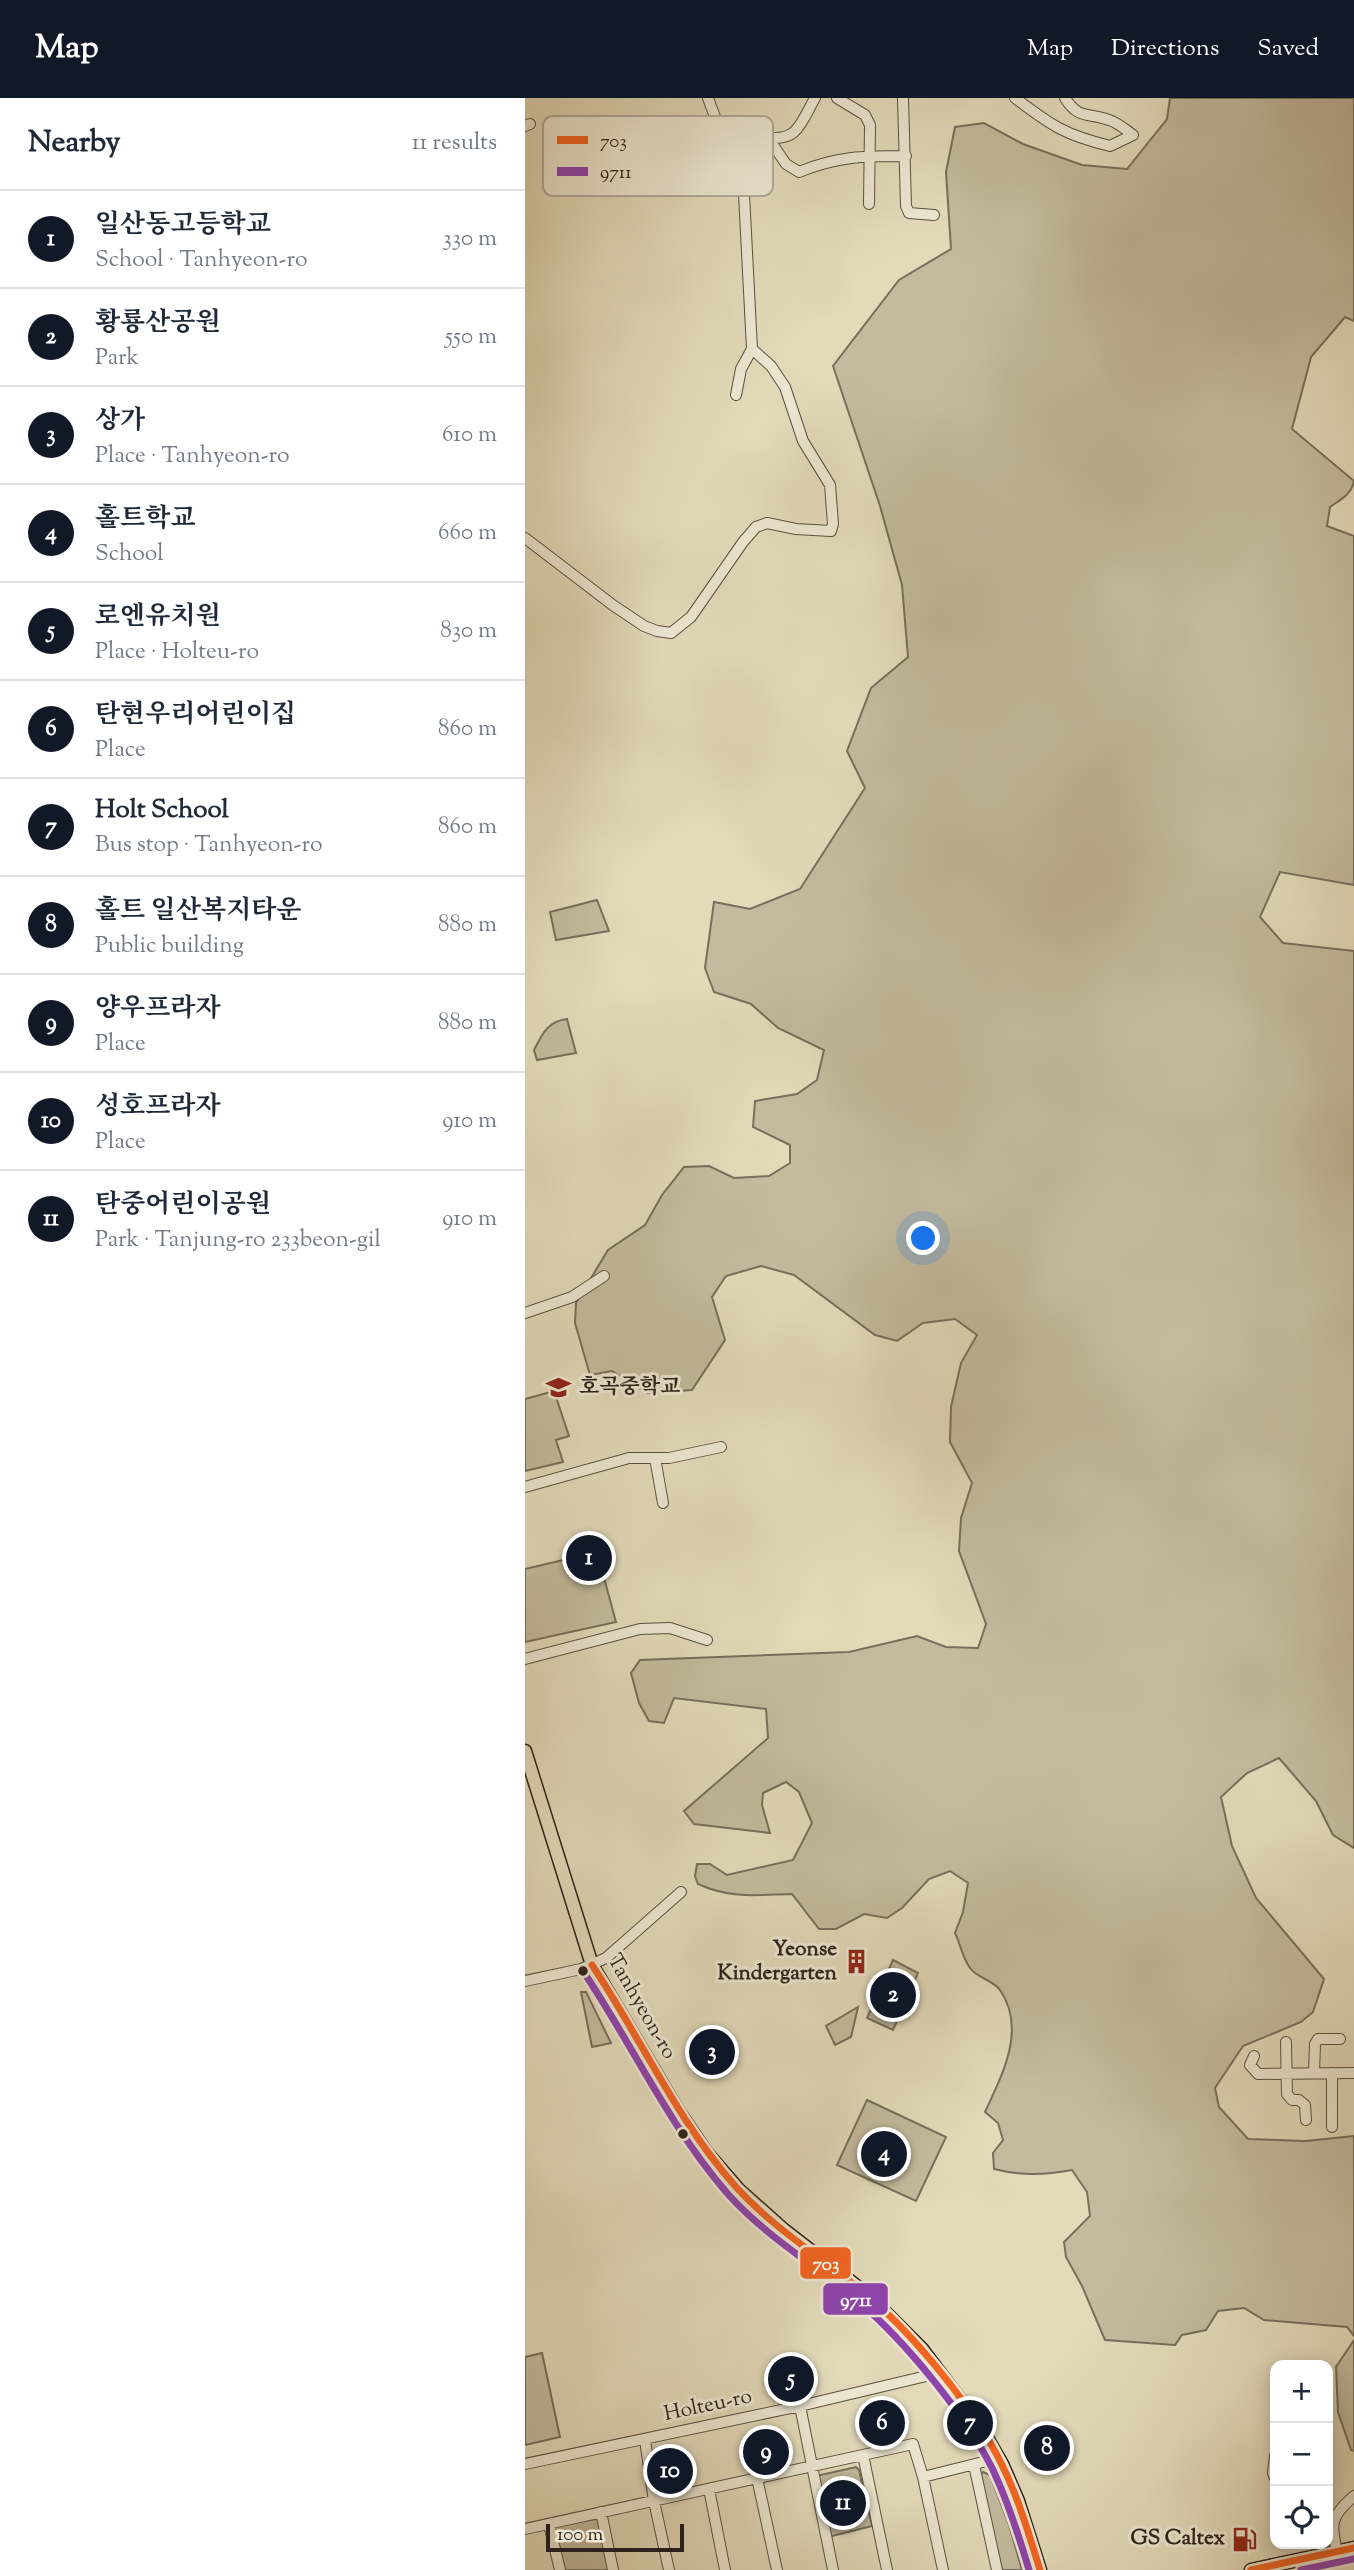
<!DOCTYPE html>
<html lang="en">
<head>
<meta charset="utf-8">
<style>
  :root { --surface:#fff; --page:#f2f2f3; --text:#1f2937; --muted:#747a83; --line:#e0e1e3; --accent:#111827 }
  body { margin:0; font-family:"Sorts Mill Goudy","Noto Serif KR",serif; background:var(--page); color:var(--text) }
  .controls { position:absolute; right:21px; bottom:21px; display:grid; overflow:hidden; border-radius:14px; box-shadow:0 4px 18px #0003 }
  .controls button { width:63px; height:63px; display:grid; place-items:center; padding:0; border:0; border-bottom:2px solid var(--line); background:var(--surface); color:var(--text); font:35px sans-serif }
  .scale { position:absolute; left:21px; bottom:18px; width:138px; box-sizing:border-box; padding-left:7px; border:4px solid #2d231b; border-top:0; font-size:19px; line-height:24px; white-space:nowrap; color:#2d231b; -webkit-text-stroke:5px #ede7d2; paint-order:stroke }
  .you { position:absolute; left:399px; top:1141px; width:24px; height:24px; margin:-18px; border:5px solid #fff; border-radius:50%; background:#1a73e8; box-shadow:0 0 0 10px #1a73e833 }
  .badge { display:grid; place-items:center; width:46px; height:46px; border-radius:50%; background:var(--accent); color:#fff; font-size:23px; font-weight:700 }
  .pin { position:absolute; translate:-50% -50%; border:4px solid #fff; box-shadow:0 2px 7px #0006 }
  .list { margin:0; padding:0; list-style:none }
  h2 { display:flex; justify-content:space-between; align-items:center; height:91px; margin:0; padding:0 28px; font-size:30px }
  h2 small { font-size:23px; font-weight:400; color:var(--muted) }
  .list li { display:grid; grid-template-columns:46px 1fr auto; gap:21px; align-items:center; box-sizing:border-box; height:98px; padding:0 28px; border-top:2px solid var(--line) }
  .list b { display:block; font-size:26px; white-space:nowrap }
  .list p { margin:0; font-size:23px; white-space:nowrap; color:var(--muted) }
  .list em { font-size:23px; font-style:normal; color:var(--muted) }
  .icon { flex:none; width:38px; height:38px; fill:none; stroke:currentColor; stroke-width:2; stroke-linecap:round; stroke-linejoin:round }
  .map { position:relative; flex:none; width:829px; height:2472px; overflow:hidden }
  header { display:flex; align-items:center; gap:42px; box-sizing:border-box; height:98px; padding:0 35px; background:var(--accent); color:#fff }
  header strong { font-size:33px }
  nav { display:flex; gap:38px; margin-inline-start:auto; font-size:24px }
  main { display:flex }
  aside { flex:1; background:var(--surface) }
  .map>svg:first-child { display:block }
</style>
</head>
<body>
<header>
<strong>Map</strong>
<nav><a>Map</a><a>Directions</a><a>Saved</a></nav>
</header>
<main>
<aside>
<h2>Nearby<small>11 results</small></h2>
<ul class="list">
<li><span class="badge">1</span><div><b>일산동고등학교</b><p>School · Tanhyeon-ro</p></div><em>330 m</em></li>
<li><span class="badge">2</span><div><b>황룡산공원</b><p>Park</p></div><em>550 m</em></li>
<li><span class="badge">3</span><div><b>상가</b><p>Place · Tanhyeon-ro</p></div><em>610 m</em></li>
<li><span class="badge">4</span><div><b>홀트학교</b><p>School</p></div><em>660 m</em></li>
<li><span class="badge">5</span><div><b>로엔유치원</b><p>Place · Holteu-ro</p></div><em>830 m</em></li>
<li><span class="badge">6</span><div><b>탄현우리어린이집</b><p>Place</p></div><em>860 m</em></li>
<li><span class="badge">7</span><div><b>Holt School</b><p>Bus stop · Tanhyeon-ro</p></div><em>860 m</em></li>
<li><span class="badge">8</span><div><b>홀트 일산복지타운</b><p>Public building</p></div><em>880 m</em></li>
<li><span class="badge">9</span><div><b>양우프라자</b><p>Place</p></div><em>880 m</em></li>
<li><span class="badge">10</span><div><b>성호프라자</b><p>Place</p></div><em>910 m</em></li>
<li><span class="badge">11</span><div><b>탄중어린이공원</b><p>Park · Tanjung-ro 233beon-gil</p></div><em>910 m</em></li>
</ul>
</aside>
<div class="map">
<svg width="829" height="2472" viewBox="0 0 829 2472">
  <rect width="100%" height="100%" fill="#e3daba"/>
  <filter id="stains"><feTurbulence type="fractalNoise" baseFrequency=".00286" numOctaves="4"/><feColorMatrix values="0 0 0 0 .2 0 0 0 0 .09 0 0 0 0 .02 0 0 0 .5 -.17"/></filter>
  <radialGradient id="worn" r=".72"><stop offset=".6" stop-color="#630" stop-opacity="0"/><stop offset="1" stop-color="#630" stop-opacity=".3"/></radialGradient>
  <path fill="#c4bb9f" stroke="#786f5d" stroke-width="2" d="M645,0H829V223L820,219L786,259L767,331L829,383C827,396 815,402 805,409L802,428L829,438V787L755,774L735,819L758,845L829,853V1750L808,1737L791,1703L754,1660L722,1675L696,1699L707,1748L731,1800L799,1881L788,1914L776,1924L718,1948L690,1990L694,2009L723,2041L781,2043L829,2038V2238L822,2229L739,2222L719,2210L693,2213L681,2232L657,2237L650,2247L580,2242L557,2188L541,2159L539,2144L565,2118L562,2094L547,2072C520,2077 497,2078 469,2071L468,2055L478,2042L473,2025L460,2014C477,1977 502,1931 475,1892C468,1882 452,1880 445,1870C438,1861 435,1845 430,1835L438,1814L443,1785L425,1773L404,1781L377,1810L362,1820L339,1816L311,1831H294L267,1796C232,1797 206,1801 173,1786L170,1778L172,1766H185L202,1777L268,1762L287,1725L274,1694L261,1684L238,1695L237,1707L245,1735L169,1726L159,1713L243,1640L241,1611L149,1600L139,1625L124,1623L114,1605L106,1575L115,1562L324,1554L392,1538L421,1549L453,1550L461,1526L434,1453L436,1420L447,1385L425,1344L426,1309L436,1265L452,1237L430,1221L398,1225L372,1243L350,1237L269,1177L236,1168L201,1178L187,1199L200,1242L167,1292L122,1295L87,1273L65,1277L50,1225L51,1205L83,1152L120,1127L137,1097L159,1069L184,1068L209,1080L244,1078L265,1065V1047L228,1029L230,1003L272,996L292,982L299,952L253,930L226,906L189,894L180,870L189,804L225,811L275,791L340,690L322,653L346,590L383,559L377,487L355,408L308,268L374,182L426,151L421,74L430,29L459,25L498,46L557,67L602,71L642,21Z
    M72,802L84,833L31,842L25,814Z
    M42,921L51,955L12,962L9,952C17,936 23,923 42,921Z
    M29,1293L44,1338L31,1342L38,1364L0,1373V1301Z
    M72,1454L91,1524L0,1544V1471Z
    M368,1862L393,1875L368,1932L342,1920Z
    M56,1894H61L86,1945L67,1949Z
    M333,1909L326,1939L310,1947L301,1928Z
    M342,2002L421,2039L391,2103L312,2067Z
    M829,2242V2353L826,2352L813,2314L811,2269Z
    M17,2255L35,2339L0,2347V2259Z
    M331,2369L334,2372L347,2428L303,2439L291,2378Z
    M458,2374L465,2377L484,2427L497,2472H477L454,2379Z
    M71,2421L75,2423L86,2472H37L28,2432L32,2427Z"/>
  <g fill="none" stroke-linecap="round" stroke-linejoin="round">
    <defs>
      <path id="minor" d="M183,0L193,27L186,55L215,69L218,77L227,251L216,271L211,297
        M312,0L340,17L345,27L344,106
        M378,0L381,108L384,115L409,117
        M490,0C527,28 540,37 585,48L608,37
        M540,0C554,22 562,14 584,22C592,24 601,32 608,37
        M193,27C213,32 252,49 269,34C278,26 284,10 290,0
        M0,28L5,26
        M244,41L261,66L274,74C313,58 339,58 381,58
        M0,440L89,508L119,528L132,533L146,535L166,519L218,444L231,429L242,425L271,431L306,433L308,426L305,387L278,343L260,289L246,268L227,251
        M0,1215L47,1199L79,1178
        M130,1360L138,1405
        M0,1389L104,1360H144L196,1349
        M0,1561L115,1531L145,1530L182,1542
        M0,1883L56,1871L81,1860L156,1794
        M761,1944L762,1996L767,2002H774L780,2007L781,2022
        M729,1958L725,1967L733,1976L829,1975
        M789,1975L790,1946L793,1941H815
        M807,1975V2029
        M275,2308L308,2472
        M120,2342L129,2403L144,2472
        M338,2357L362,2472
        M750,2358L748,2375L750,2380
        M0,2366L275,2308L414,2275
        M449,2367L472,2472
        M398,2379L418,2472
        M232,2380L252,2472
        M184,2391L200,2472
        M76,2414L88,2472
        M24,2426L35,2472
        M0,2431L388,2346L398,2379L474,2360
        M812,2453C805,2425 806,2418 829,2398"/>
      <path id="major" d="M0,1653L67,1867L152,2011L181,2054L213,2091L259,2132L343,2197L397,2251L455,2328L477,2366L493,2403L515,2472
        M726,2472L829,2450"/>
    </defs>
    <use href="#minor" stroke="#5a5143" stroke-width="12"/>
    <use href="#major" stroke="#2d231b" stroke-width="15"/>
    <use href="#minor" stroke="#ede7d2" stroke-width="10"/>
    <use href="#major" stroke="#e3daba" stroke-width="12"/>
    <defs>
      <path id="bus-1" d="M67,1867C116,1940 152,2023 211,2089C249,2131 299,2161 342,2197C390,2238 450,2311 477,2367C494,2401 504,2437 515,2472
        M726,2472L829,2450"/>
      <path id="bus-2" d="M58,1873C107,1946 144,2028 202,2095C240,2138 290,2167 333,2203C380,2243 441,2317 468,2372C483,2404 494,2438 504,2472
        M776,2472L829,2461"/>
    </defs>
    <use href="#bus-1" stroke="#ede7d2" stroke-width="12"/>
    <use href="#bus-2" stroke="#ede7d2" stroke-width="12"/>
    <use href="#bus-1" stroke="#f26522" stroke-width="7"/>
    <use href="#bus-2" stroke="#8e44ad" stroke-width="7"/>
  </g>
  <defs>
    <symbol id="school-bare" viewBox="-9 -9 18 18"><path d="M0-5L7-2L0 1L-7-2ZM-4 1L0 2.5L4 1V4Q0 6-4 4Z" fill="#8f2418" stroke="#ede7d2" stroke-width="2.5" paint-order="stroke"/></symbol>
    <symbol id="building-bare" viewBox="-9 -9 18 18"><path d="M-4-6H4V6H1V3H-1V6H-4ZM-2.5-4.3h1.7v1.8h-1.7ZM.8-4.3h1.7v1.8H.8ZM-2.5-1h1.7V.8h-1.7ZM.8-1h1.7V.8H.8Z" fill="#8f2418" stroke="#ede7d2" stroke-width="2.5" paint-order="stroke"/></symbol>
    <symbol id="fuel-bare" viewBox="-9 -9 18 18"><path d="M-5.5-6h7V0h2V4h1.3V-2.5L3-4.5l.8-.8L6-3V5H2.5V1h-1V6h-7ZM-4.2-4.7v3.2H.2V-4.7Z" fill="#8f2418" stroke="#ede7d2" stroke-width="2.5" paint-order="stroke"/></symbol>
  </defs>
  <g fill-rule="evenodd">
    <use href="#school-bare" x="16" y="1272" width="35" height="35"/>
    <use href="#building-bare" x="314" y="1846" width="35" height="35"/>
    <use href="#fuel-bare" x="702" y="2424" width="35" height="35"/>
  </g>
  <g fill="#2d231b" stroke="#ede7d2" stroke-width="2.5">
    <circle cx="58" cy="1873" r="6"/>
    <circle cx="158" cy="2036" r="6"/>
  </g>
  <g text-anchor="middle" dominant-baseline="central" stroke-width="6" stroke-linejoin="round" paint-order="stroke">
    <g font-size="21" font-weight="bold" fill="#2d231b" stroke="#ede7d2" text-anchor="end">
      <text x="54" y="1290" text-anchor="start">호곡중학교</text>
      <text x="312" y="1852">Yeonse<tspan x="312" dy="24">Kindergarten</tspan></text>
      <text x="700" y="2441">GS Caltex</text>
    </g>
    <g font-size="21" fill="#2d231b" stroke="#ede7d2">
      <text transform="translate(116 1909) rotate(60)">Tanhyeon-ro</text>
      <text transform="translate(183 2308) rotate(-12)">Holteu-ro</text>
    </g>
  </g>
  <rect x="18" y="18" width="230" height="80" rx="10" fill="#ede7d2" stroke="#b3ac9b" stroke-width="2"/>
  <rect x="32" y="38" width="31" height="8" fill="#f26522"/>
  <rect x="32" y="69" width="31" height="9" fill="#8e44ad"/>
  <g font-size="19" fill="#2d231b">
    <text x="75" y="49">703</text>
    <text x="75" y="80">9711</text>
  </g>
  <g stroke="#ede7d2" stroke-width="2.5">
    <rect x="274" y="2148" width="53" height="34" rx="7" fill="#f26522"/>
    <rect x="297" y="2184" width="67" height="34" rx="7" fill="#8e44ad"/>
  </g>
  <g font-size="19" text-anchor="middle" font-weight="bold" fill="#fff">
    <text x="301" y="2172">703</text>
    <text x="331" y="2208">9711</text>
  </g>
  <rect width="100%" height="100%" filter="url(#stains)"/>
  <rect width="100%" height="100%" fill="url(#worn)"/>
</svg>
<div class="controls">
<button>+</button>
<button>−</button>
<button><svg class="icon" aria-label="locate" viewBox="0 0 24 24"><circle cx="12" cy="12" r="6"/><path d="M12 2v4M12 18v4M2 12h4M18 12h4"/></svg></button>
</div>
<div class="scale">100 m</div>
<div class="you"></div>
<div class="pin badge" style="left:64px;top:1460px">1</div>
<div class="pin badge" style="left:368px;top:1897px">2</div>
<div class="pin badge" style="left:187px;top:1954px">3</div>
<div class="pin badge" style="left:359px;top:2056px">4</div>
<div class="pin badge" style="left:266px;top:2281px">5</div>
<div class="pin badge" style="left:357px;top:2325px">6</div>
<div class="pin badge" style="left:445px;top:2325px">7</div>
<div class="pin badge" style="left:522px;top:2350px">8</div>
<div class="pin badge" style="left:241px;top:2354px">9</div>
<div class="pin badge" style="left:145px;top:2373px">10</div>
<div class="pin badge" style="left:318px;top:2405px">11</div>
</div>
</main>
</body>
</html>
